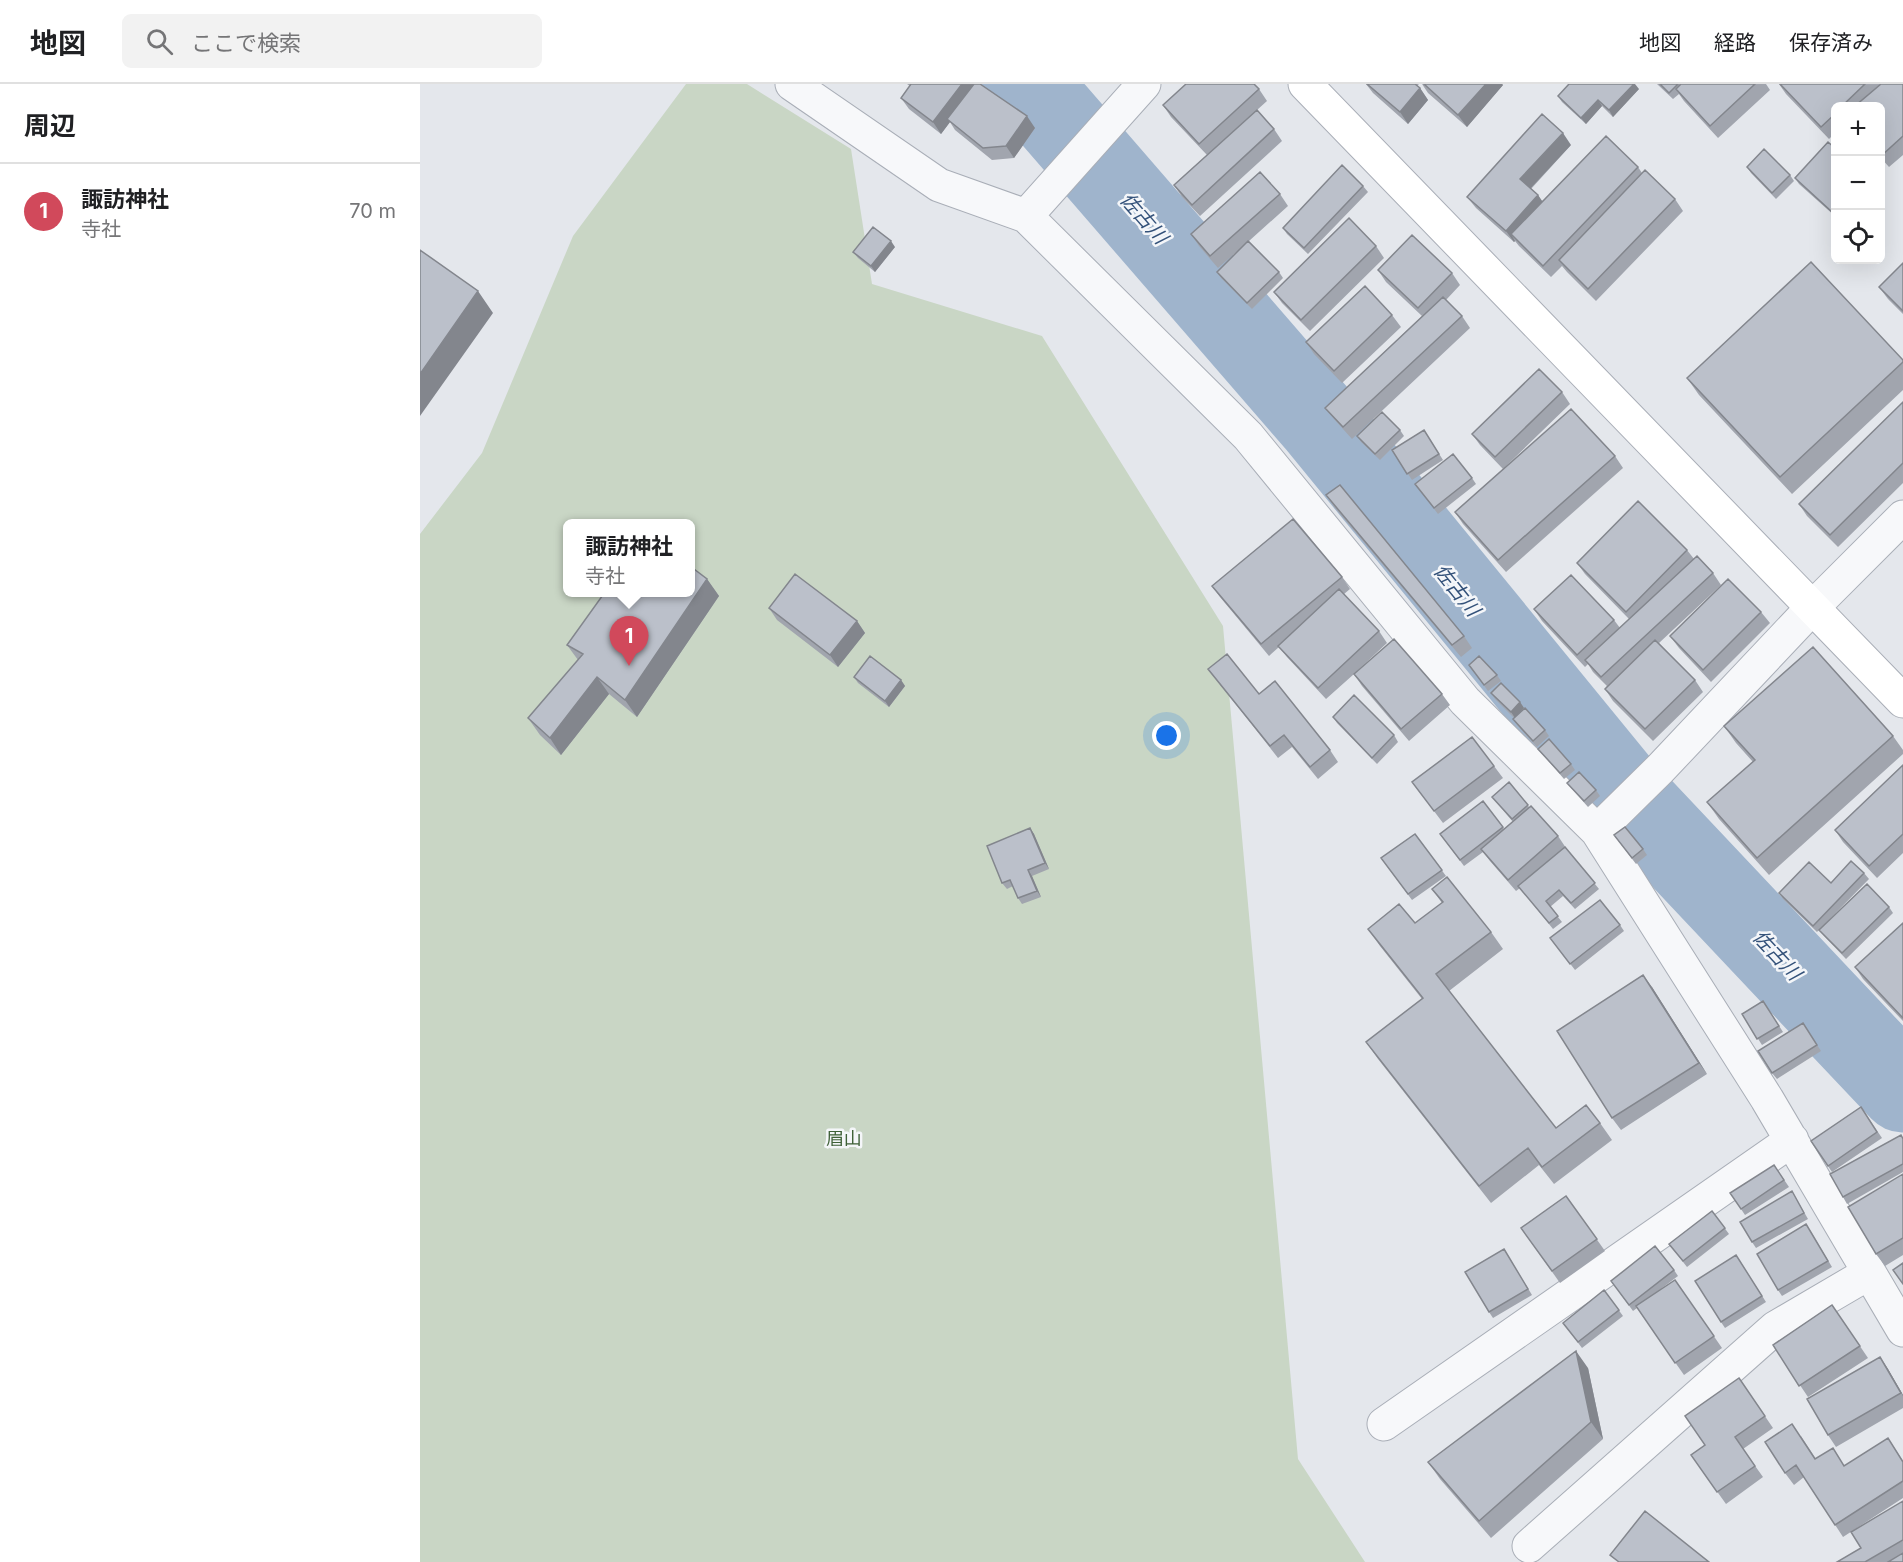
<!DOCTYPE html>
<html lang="ja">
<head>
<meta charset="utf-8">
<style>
  :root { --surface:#fff; --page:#f2f2f2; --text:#202124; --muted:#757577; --line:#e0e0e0; --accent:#d1495b }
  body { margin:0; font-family:Inter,"Noto Sans JP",sans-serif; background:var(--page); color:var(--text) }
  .controls { position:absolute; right:18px; top:18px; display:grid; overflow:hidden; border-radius:9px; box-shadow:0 6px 24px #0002 }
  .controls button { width:54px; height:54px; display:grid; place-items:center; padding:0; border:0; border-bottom:2px solid var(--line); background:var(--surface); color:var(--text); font:30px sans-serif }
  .you { position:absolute; left:747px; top:652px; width:21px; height:21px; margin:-15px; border:4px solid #fff; border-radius:50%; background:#1a73e8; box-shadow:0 0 0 9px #1a73e833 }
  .badge { display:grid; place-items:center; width:39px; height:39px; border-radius:50%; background:var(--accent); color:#fff; font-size:20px; font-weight:700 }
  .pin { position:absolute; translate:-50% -50px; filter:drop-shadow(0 2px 3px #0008) }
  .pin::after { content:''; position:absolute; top:32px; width:21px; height:18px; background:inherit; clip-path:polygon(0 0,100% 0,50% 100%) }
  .popup { position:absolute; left:143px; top:435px; width:132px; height:78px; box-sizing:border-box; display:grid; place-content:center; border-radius:9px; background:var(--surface); filter:drop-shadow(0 2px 4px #0005); font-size:20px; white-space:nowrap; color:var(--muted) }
  .popup b { font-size:22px; color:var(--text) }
  .popup::after { content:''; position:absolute; left:50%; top:100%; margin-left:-12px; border:12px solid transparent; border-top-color:var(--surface) }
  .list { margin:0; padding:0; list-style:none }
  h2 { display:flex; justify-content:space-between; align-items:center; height:78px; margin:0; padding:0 24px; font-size:26px }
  h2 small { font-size:20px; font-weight:400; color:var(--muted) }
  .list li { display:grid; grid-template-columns:39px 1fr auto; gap:18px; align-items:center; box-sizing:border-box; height:96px; padding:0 24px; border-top:2px solid var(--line) }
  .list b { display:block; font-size:22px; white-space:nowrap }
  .list p { margin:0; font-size:20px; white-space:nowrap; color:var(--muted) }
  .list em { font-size:20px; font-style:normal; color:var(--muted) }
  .icon { flex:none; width:33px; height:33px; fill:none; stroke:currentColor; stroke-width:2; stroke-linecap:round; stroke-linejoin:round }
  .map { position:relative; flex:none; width:1483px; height:1478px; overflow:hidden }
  header { display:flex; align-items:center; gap:36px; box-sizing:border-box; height:84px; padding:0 30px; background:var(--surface); border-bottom:2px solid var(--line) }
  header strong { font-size:28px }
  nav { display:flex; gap:33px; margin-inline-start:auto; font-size:21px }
  .search { width:420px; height:54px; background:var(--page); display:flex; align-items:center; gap:15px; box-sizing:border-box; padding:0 21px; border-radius:9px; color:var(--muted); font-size:22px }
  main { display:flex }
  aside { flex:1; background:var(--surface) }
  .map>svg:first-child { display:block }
</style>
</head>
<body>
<header>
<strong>地図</strong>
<div class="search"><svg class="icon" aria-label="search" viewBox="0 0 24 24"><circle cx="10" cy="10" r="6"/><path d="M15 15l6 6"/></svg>ここで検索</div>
<nav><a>地図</a><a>経路</a><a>保存済み</a></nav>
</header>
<main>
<aside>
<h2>周辺<small></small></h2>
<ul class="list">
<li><span class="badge">1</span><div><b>諏訪神社</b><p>寺社</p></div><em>70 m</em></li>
</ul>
</aside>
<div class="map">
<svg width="1483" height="1478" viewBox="0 0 1483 1478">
  <rect width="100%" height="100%" fill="#e4e7ec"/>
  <path fill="#c9d6c5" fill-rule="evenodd" d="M266,0H327L431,65L452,200L622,252L803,542L878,1375L945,1478H0V450L62,369L153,152ZM148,440H270V508H148Z"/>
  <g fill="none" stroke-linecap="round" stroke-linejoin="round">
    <path stroke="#9fb4cc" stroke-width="87" d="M598,0L633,30L899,337L1200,705L1483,1005"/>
    <defs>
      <path id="street" d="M372,0L519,101L606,132L828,352L1045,617L1177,747L1347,1015L1483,1246
        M606,132L724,0
        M1177,747L1240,685L1392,524L1483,433
        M964,1340L1372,1056
        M1109,1462L1355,1244L1449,1189"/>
      <path id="secondary" d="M885,0L1483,617"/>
    </defs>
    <use href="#street" stroke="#a9aeb7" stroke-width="35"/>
    <use href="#secondary" stroke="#a9aeb7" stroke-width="35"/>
    <use href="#street" stroke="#f7f8fa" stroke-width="33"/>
    <use href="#secondary" stroke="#fff" stroke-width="33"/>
  </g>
  <path fill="#a1a5ae" d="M487,0H560L615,44L594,74L572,76L535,46L530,38L521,50L489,25L481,14L490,2Z
    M946,0H999L997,2L1000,4L1008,16L988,40L953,9Z
    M1002,0H1082L1083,1L1047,43L1008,9Z
    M1237,0H1346L1350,6L1298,54L1264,17L1259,10L1253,15Z
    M1359,0H1483V71L1469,83L1461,74V22H1416V48L1409,55L1366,10Z
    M839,5L847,17L837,26L854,45L862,57L780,132L762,113L754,101L787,71L751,33L743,21Z
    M1219,5L1193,33L1182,22L1166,40L1142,18L1138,12Z
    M1151,61L1111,105L1118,111L1122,117L1218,83L1222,89L1255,115L1263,127L1176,217L1147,188L1142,182L1131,193L1099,162L1095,157L1094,158L1056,124L1047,113Z
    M1416,65V133L1379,100L1375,94Z
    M1327,83L1370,91L1374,97L1356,115L1331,89Z
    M943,102L948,108L888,170L867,150L863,144Z
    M860,110L868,122L829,157L859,188L863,194L832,225L801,194L797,188L828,158L798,184L779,162L771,150Z
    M956,162L964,174L890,247L862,219L854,208Z
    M475,163L455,188L438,174L433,168Z
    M1483,179V230L1468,215L1459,203Z
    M958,186L1032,189L1040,201L1026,216L1042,232L1050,244L932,355L914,335L905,324L1002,232L966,198Z
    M972,231L981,243L922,299L894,270L886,258Z
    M1483,276V306L1372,410L1279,311L1267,294Z
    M1142,308L1150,320L1085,383L1195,372L1203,384L1086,488L1043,440L1035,428L1083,385L1060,361L1052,350Z
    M1483,318V399L1418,463L1387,432L1379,420Z
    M980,346L984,352L960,376L941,358L937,352Z
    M1004,346L1023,376L992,396L972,366Z
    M1052,394L1056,400L1018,430L995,400Z
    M906,411L1044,552L1052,564L1041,573L914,423Z
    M1267,466L1274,475L1293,489L1301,501L1239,559L1275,596L1283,608L1233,657L1193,617L1185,605L1187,602L1173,588L1168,580L1165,583L1122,537L1114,525L1194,536L1200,544L1209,535L1165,490L1157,479Z
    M922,493L930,505L924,510L959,547L967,559L937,587L1022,610L1030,621L989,657L942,602L934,590L906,615L867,573L859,563L849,572L800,513L792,502Z
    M287,495L299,512L217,633L189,610L141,671L120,651L108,634L158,576L147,561Z
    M349,524L437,537L445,549L418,583L357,536Z
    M1341,528L1350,539L1291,598L1259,564L1250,552Z
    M1049,581L1077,591L1081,597L1068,607Z
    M788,585L839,610L910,666L918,678L898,695L872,663L858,674Z
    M434,593L481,596L485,602L469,623L438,599Z
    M1071,609L1100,618L1104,624L1098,630L1125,646L1129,652L1117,663L1097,641L1093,635L1094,634L1075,615Z
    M913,633L974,651L978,658L957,680L917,639Z
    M1304,642L1473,652L1483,666V670L1349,791L1299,735L1287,718L1333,678L1316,659Z
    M1118,665L1151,680L1155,686L1144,695Z
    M1483,681V769L1457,794L1423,758L1415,746Z
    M1074,682L1083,694L1023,739L992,698Z
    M1089,698L1109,723L1138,752L1146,764L1179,805L1155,825L1143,812L1130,823L1142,838L1133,845L1100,804L1096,807L1070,777L1063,768L1044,782L1020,750L1063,717L1084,745L1093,738L1072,713Z
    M1147,699L1176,706L1180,712L1168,723L1152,705Z
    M610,744L614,750L629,785L612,792L621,813L602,820L598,814L593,802L587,805L582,799Z
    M995,750L1026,792L992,816L961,774Z
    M1194,751L1223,765L1227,771L1216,780Z
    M1444,789L1449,795L1397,848L1363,815L1359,809L1411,799Z
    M1012,805L1071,848L1083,865L1029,907L1136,1044L1180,1039L1192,1056L1134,1100L1119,1081L1071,1119L958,975L946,958L1002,915L960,862L948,845L995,839L1022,819Z
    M1469,823L1473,829L1426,875L1404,852L1399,846Z
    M1483,839V937L1443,895L1435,883Z
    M1200,841L1204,847L1155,886L1135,860Z
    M1232,903L1287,990L1201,1046L1192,1034Z
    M1343,917L1363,948L1342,961L1322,930Z
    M1383,939L1401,967L1357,995L1352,989Z
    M1441,1023L1462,1054L1412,1088L1391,1057Z
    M1481,1051L1483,1054V1088L1427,1120L1423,1113Z
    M1354,1081L1369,1103L1325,1131L1321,1125Z
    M1483,1090V1171L1465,1182L1456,1170Z
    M1372,1107L1388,1135L1336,1164L1332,1158Z
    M1146,1112L1185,1167L1140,1199L1101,1144Z
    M1292,1127L1309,1150L1267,1183L1249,1160Z
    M1390,1146L1412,1183L1362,1212L1358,1206Z
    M1084,1165L1112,1211L1073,1234L1069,1228Z
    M1320,1177L1346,1218L1305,1244L1301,1238Z
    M1254,1186L1258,1192L1238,1207L1255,1196L1302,1264L1264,1291L1217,1224L1213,1227L1191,1197Z
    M1184,1206L1203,1232L1162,1264L1143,1239Z
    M1412,1221L1448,1274L1388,1313L1353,1261Z
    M1460,1273L1468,1285L1483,1311V1324L1416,1363L1408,1351Z
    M1168,1284L1183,1355L1071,1454L1020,1395L1008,1378Z
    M1319,1294L1353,1344L1323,1365L1343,1393L1306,1420L1271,1371L1285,1361Z
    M1381,1352L1396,1375L1425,1382L1468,1354L1483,1377V1414L1423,1453L1384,1393L1374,1401L1365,1389Z
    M1483,1417V1478H1417L1441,1464Z"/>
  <path fill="#83868d" d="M542,0H559L527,35L530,38L521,50L513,38Z
    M1066,0H1082L1083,1L1047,43L1038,31Z
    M1214,0H1215L1219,5L1193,33L1189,26Z
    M1000,4L1008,16L988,40L980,28Z
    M1178,16L1182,22L1166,40L1161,34Z
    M607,32L615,44L594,74L586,62Z
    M1143,49L1151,61L1108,107L1100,95Z
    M1118,111L1126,123L1091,150L1095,157L1094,158L1086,147Z
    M1416,123V133L1411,127Z
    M471,157L475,163L455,188L451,182Z
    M58,207L73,229L0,332V290Z
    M287,495L299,512L217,633L205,616Z
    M437,537L445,549L418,583L410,571Z
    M177,593L189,610L141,671L130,654Z
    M481,596L485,602L469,623L465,617Z
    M1100,618L1104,624L1095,634L1091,628Z
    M610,744L614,750L629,785L625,779Z
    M608,786L612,792L621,813L617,807Z
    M1223,891L1232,903L1287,990L1279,979Z
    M1156,1267L1168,1284L1183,1355L1171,1338Z
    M1460,1273L1468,1285L1483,1311V1312Z"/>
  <path fill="#bbc0ca" stroke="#83868d" stroke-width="1.5" d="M491,0H542L513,38L481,14Z
    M554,0H560L607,32L586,62L563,64L527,35Z
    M766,0H834L839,5L779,60L743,21Z
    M947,0H995L1000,4L980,28Z
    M1004,0H1066L1038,31Z
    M1149,0H1214L1189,26L1178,16L1161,34L1138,12Z
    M1240,0H1258L1249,9Z
    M1261,0H1335L1290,42L1256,5Z
    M1360,0H1445L1422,22H1416V29L1401,43Z
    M1461,0H1483V52L1461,72V22H1435Z
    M837,26L854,45L772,121L754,101Z
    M1122,30L1143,49L1100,95L1118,111L1086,147L1047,113Z
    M1186,52L1218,83L1123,182L1091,150Z
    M1408,58L1416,65V123L1411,127L1375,94Z
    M1344,65L1370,91L1352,109L1327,83Z
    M922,81L943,102L884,164L863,144Z
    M1225,86L1255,115L1168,205L1139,176Z
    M840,88L860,110L790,172L771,150Z
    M929,134L956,162L881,236L854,208Z
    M453,143L471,157L451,182L433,168Z
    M992,151L1032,189L998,224L958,186Z
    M828,157L859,188L827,219L797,188Z
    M0,166L58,207L0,290Z
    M1391,178L1483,276V278L1360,393L1267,294Z
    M1483,179V227L1459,203Z
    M945,202L972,231L914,287L886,258Z
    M1023,213L1042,232L923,343L905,324Z
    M1119,285L1142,308L1075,373L1052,350Z
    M1483,318V379L1410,451L1379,420Z
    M1151,325L1195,372L1078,476L1035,428Z
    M962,328L980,346L955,370L937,352Z
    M1004,346L1019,370L987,390L972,366Z
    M1033,370L1052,394L1014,424L995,400Z
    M920,401L1044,552L1032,561L906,411Z
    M1218,417L1267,466L1206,528L1157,479Z
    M873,435L922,493L841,560L792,502Z
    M1277,472L1293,489L1181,593L1165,576Z
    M270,482L287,495L205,616L177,593L130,654L108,634L163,570L147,561L185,508H270Z
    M375,490L437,537L410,571L349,524Z
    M1151,491L1194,536L1157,571L1114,525Z
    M1308,495L1341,528L1283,586L1250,552Z
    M919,505L959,547L898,604L858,562Z
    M974,555L1022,610L981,645L934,590Z
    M1235,556L1275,596L1225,645L1185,605Z
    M1393,563L1473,652L1337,774L1287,718L1335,676L1304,642Z
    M807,570L839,610L855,597L910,666L890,683L864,651L850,662L788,585Z
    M450,572L481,596L465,617L434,593Z
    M1059,572L1077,591L1064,601L1049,581Z
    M1081,599L1100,618L1091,628L1071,609Z
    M934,611L974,651L952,674L913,633Z
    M1105,624L1125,646L1113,657L1093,635Z
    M1052,653L1074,682L1014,727L992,698Z
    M1129,655L1151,680L1140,689L1118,665Z
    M1483,681V750L1449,782L1415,746Z
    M1159,688L1176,706L1164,717L1147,699Z
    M1089,698L1108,721L1092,735L1072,713Z
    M1063,717L1083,743L1040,776L1020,750Z
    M1111,722L1138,752L1088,796L1061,765Z
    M1205,743L1223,765L1212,774L1194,751Z
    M610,744L625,779L608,786L617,807L598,814L590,796L582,799L567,762Z
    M995,750L1022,786L988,810L961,774Z
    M1145,763L1175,799L1151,819L1139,806L1126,817L1138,832L1129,839L1098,802Z
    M1431,777L1444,789L1393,842L1359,809L1389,778L1411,799Z
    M1027,793L1071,848L1016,890L1136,1044L1166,1021L1180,1039L1122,1083L1108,1064L1059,1102L946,958L1003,914L948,845L979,820L995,839L1023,818L1012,805Z
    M1447,800L1469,823L1422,869L1399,846Z
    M1180,816L1200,841L1150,880L1130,854Z
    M1483,839V934L1435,883Z
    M1223,891L1279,979L1192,1034L1137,947Z
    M1343,917L1359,942L1337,955L1322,930Z
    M1383,939L1397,961L1352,989L1338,967Z
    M1441,1023L1457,1048L1408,1082L1391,1057Z
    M1481,1051L1483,1055V1080L1423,1113L1410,1090Z
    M1354,1081L1364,1096L1321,1125L1310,1109Z
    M1483,1090V1154L1456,1170L1428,1123Z
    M1372,1107L1384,1129L1332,1158L1320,1138Z
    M1146,1112L1177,1155L1132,1187L1101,1144Z
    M1292,1127L1305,1144L1263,1177L1249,1160Z
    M1386,1140L1408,1177L1358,1206L1337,1170Z
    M1235,1162L1254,1186L1209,1221L1191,1197Z
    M1084,1165L1108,1205L1069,1228L1045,1188Z
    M1316,1171L1342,1212L1301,1238L1275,1197Z
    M1483,1179V1200L1473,1186Z
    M1255,1196L1294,1252L1255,1279L1216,1222Z
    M1184,1206L1199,1226L1158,1258L1143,1239Z
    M1412,1221L1440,1262L1379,1302L1353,1261Z
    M1156,1267L1171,1338L1059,1437L1008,1378Z
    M1460,1273L1481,1309L1408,1351L1387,1315Z
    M1319,1294L1345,1332L1315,1353L1335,1382L1297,1408L1271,1371L1285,1361L1265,1332Z
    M1372,1340L1395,1375L1413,1364L1424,1382L1468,1354L1483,1378V1397L1415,1441L1376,1381L1365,1389L1345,1358Z
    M1483,1417V1456L1445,1478H1417L1441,1464L1431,1448Z
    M1225,1427L1289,1478H1199L1190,1471Z
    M1483,1469V1478H1468Z"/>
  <g text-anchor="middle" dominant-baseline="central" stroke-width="5" stroke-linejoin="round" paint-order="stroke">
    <g font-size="18" fill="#3f6138" stroke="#f4f6f9">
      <text x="424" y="1054">眉山</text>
    </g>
    <g font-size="20" font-style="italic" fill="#34527a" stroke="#f4f6f9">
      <text transform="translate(724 134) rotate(49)">佐古川</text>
      <text transform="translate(1037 506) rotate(51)">佐古川</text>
      <text transform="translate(1357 871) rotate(47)">佐古川</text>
    </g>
  </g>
</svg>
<div class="controls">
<button>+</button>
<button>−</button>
<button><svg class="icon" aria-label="locate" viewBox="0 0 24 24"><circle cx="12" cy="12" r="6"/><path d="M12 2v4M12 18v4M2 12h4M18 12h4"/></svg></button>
</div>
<div class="you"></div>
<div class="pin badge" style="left:209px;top:582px">1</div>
<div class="popup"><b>諏訪神社</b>寺社</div>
</div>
</main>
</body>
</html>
